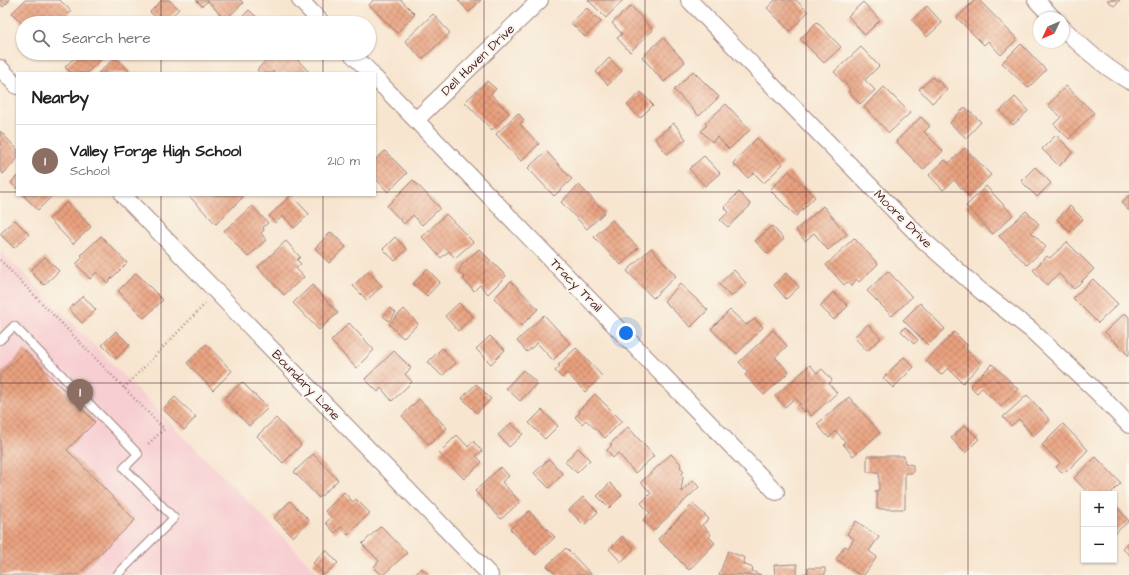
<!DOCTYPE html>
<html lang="en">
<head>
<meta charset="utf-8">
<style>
  :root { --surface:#fff; --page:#f2f2f2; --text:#202124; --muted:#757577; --line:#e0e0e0; --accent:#b5179e }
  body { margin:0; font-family:"Architects Daughter",sans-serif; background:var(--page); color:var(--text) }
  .controls { position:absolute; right:12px; bottom:12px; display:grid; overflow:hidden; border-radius:0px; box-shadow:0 1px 3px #0004 }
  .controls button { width:36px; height:36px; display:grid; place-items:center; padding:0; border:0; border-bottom:1px solid var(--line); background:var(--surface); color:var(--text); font:20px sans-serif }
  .compass { position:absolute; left:1033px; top:12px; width:36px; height:36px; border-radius:50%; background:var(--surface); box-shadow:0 1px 3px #0004; rotate:226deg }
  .you { position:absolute; left:626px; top:333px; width:14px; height:14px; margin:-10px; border:3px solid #fff; border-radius:50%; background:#1a73e8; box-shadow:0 0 0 6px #1a73e833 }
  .badge { display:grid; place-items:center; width:26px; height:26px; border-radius:50%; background:var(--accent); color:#fff; font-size:13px; font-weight:700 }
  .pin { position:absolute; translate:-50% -33px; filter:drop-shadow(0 1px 2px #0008) }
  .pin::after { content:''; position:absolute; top:21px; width:14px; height:12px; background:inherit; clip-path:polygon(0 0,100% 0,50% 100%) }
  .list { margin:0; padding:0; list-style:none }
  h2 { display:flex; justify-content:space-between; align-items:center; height:52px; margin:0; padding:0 16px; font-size:17px }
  h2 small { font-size:13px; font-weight:400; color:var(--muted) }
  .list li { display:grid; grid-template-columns:26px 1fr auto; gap:12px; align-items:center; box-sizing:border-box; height:72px; padding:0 16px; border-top:1px solid var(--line) }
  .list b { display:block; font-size:15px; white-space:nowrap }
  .list p { margin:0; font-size:13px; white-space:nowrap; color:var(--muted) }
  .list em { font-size:13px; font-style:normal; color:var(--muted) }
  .icon { flex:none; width:22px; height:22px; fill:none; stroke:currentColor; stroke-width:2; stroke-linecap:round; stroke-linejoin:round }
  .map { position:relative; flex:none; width:1129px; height:575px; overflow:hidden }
  .search { position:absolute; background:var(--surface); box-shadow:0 1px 3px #0004; left:16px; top:16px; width:360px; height:44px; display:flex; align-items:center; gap:10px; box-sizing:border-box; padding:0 14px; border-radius:22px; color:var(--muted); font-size:15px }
  .panel { position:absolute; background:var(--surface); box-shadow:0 1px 3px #0004; left:16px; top:72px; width:360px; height:124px; border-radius:0px }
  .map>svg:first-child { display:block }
</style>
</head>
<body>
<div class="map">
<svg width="1129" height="575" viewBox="0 0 1129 575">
  <defs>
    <pattern id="building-cross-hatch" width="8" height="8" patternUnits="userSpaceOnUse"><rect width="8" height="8" fill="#e9a17f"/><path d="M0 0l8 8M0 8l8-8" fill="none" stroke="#bf8368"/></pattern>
  </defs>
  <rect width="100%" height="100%" fill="#fbf7ec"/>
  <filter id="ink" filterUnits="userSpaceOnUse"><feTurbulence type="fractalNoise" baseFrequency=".025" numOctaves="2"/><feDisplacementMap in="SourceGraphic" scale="8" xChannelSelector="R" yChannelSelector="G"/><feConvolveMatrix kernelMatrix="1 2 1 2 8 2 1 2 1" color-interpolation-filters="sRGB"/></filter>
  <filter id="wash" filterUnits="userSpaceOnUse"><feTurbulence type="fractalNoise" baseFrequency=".012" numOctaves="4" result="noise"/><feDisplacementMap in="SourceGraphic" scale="16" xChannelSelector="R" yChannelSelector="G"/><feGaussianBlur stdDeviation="0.9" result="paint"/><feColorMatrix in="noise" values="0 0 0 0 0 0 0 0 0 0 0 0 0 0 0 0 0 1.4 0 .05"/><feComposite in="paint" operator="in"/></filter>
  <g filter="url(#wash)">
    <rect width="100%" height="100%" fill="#f7e5cf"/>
    <path fill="#f7cfd2" d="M0,250L320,575H0Z"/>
    <g id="blocks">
      <path fill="url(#building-cross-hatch)" d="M0,0H10L3,7L0,4Z
        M25,0H60L71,11L59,23H47L39,15L30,23H23V24L12,13Z
        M162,0H169L179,9L165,23H162L150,12Z
        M196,0H241L243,3L225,20L208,1L202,6Z
        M373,0H401L415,14L397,33L369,5Z
        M458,0H481L469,12Z
        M588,0H623L606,18Z
        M775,0H796L808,12L790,31L767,8Z
        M975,0H979L1017,39L1001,55L988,41L984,45L957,18Z
        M1107,0H1120L1114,6Z
        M863,2L880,20L865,35L848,16Z
        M631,6L653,30L630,52L617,38L622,34L612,23Z
        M927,6L942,23L927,37L912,20Z
        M587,8L601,22L585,37L571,23Z
        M249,10L263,23H236Z
        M433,14L450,33L422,59L405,41Z
        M817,22L841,47L824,63L800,39Z
        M663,38L685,62L664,82L642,57Z
        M1021,44L1046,70L1028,88L1002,63Z
        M861,47L879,66L865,80L875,90L860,104L848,91L850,89L834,72Z
        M75,53H107L87,73H71L65,67L77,55Z
        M273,53H291L309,72L308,73H276L273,71L271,73H260L257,70Z
        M116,57L131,73H98Z
        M609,58L622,71L608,85L596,72Z
        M693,71L719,97L699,116L674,90Z
        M933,77L936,81L938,80L947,90L932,103L919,89Z
        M487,81L496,89L491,94L509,113L492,130L465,102Z
        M1066,86L1094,113L1069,139L1054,124L1061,117L1048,105Z
        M884,87L910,113L889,133L864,107Z
        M641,92L653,105L640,118L627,105Z
        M1015,97L1028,111L1013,125L1000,111Z
        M726,104L750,130L729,149L717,137L712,142L701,131L707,125L705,123Z
        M965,107L981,122L966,138L950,123Z
        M518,113L524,120L520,124L539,144L521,161L496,134Z
        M921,117L930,126L924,132L943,151L923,170L896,141Z
        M674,123L686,139L667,154L655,138Z
        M0,131L17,149V159L3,174L0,170Z
        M1056,135L1073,152L1059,166L1042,149Z
        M757,138L783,164L764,183L754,173L748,178L733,163Z
        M965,148L991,175L969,196L954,180L943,190L929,175L945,160L949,163Z
        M385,151L407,173L388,192L375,178V160Z
        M546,151L572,179L554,196L528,168Z
        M704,156L720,173L705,186L689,169Z
        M1035,167L1051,183L1037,197L1021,181Z
        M789,171L815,197L796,216L770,190Z
        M17,176V189L11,183Z
        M413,180L440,208L422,225L413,215L404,224L387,206Z
        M579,185L605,212L587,229L561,202Z
        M986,186L1013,215L993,234L966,206Z
        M739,192L751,205L728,227L720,220L729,212L724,207Z
        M23,195H53L38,210Z
        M188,195H241L243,197L216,224Z
        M291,195L309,214L294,228L283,216L275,223L269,216Z
        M1129,195V211L1121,203Z
        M67,202L91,227L73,244L49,219Z
        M252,206L268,223L263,227L264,230L261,233L266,240L248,257L224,231Z
        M823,206L847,234L828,250L814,233L805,241L796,230Z
        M1070,206L1083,219L1070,232L1057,219Z
        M1026,211L1039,224L1031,232L1046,247L1027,265L999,236Z
        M446,214L473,242L455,258L449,251L441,258L422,237Z
        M15,220L29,234L14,248L0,234Z
        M612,220L638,248L621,265L594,237Z
        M772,226L784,239L768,254L755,241Z
        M331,232L346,247L329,263L315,248Z
        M101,236L127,263L107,283L97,272L90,279L76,264L83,257L81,255Z
        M395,237L407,249L395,261L383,249Z
        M854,238L878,264L859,282L856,279L852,287L847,282L844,285L826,265Z
        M286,241L300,257L297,260L301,264L296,268L304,277L284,295L258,267Z
        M1067,242L1094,269L1074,289L1059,274L1047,285L1033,270L1047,256L1049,258L1051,257Z
        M651,248L676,276L653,298L627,271Z
        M479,249L506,276L488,294L480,285L474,291L463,279L465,278L458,272L462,265Z
        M45,257L59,271L44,285L30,271Z
        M427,269L440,282L427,296L413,284Z
        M734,270L746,283L731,297L719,284Z
        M368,271L382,286L367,300L353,286Z
        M888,271L912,297L892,316L867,291Z
        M136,273L163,300L144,318L118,291Z
        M786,273L799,287L786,299L774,285Z
        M1093,279L1118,304L1098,323L1073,298Z
        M511,281L538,309L521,326L494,298Z
        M680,284L708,310L691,327L664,301Z
        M312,285L338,313L319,330L293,303Z
        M833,292L848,306L834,320L820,306Z
        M83,296L96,310L82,323L69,309Z
        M459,303L473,317L458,331L445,316Z
        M920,303L945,329L928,345L903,320Z
        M390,308L396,313L389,321L383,316Z
        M404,309L418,324L403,338L389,324Z
        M730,310L746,325L755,319L763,327L737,354L711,329Z
        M1125,313L1129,317V356L1105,332Z
        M544,315L570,343L553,360L537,343L527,352L517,341Z
        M349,323L374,350L356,368L331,341Z
        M868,324L881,338L867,351L854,337Z
        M905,327L918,340L914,344L901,331Z
        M773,330L787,346L775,357L789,372L764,395L745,375L748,372L739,362Z
        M116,331L130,345L116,359L102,345Z
        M954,332L967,345L966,349L981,364L963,383L948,368L941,375L926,361Z
        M490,336L505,350L491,364L476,349Z
        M206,344L232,371L213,390L187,363Z
        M442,348L456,363L442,376L428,362Z
        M576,348L602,376L585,392L567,373L562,378L555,371L560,366L558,365Z
        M25,350L95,422L67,450L135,520L78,575H0V375Z
        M394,351L411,368L405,374L412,382L392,401L381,388L378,392L365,379Z
        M904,357L914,367L893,388L883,378Z
        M992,364L1018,389L1001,407L982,388L977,393L970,386Z
        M810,365L817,373L822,369L832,380L829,384L837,393L811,416L806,410L804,412L798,406L800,404L795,398L785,407L775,396Z
        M523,370L537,383L520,401L506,388Z
        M242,382L268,408L249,426L224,399Z
        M476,384L491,399L477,413L462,398Z
        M595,394L622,421L605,438L586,420L582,424L575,417L580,413L578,411Z
        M1027,395L1050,420L1033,436L1019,419L1011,426L1003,417Z
        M175,397L196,417L184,430L163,409Z
        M849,397L880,433L853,456L843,444L845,442L836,431L829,438L817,424Z
        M419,399L447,428L429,445L402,416Z
        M542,410L558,426L545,439L529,423Z
        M276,418L301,445L283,463L257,436Z
        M511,423L523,434L509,447L498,435Z
        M1063,424L1088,450L1067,471L1062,472L1056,467L1060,463L1042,445Z
        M965,425L979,439L965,453L951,438Z
        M628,427L654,456L635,473L618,453L613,458L607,450L612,445L610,444Z
        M457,435L468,447L473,441L482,451L476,456L482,462L464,479L439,453Z
        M578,448L590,460L577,473L565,462Z
        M313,454L338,480L319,498L294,472Z
        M671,454L681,464L680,467L684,471L681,475L683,477L681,492L693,480L699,487L653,531L643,520L650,513L641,503L651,493L641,482Z
        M867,456H904L905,463L913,465V473H905V509H877V493L875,492V491L879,490V472H867Z
        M1096,457L1121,483L1110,494H1089L1074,478Z
        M549,459L563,474L549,488L534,473Z
        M501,467L509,476L502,482L520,502L501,519L475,491Z
        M610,483L622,495L609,508L597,496Z
        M344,492L353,502L356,499L370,513L348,535L341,527L335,533L326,523L331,517L325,511Z
        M583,497L598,512L584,525L569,510Z
        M290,501L309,520L293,537L274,518Z
        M693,504L709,519L702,525L711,534L709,537L715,543L689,570L658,539Z
        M1118,508L1129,521L1114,534V511Z
        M529,511L555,537L536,555L510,529Z
        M856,521L879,537L869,551L877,557L864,575H859L836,559L845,546L848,548L854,539L847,534Z
        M381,526L407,553L383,575H382L374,567L379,561L362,544Z
        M622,536L634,549L621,562L609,549Z
        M1129,542V555L1122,548Z
        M566,548L592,575H556L547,566Z
        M326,550L338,563L324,575L313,563Z
        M728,551L745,558L743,564L753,568L752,571L761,575H719Z
        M797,564V575H775L774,565Z
        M422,568L428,575H415Z
        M808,568H825V575H801V574L808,573Z"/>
    </g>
  </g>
  <g filter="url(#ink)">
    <use href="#blocks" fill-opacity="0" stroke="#a0827d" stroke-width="1"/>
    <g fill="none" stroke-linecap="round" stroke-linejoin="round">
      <defs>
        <path id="service" d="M0,340L14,326L138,454L124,468L174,518L117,575"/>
        <path id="minor" d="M300,0L322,23
          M689,0L922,239L982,292L1030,329L1097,392L1129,425
          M1036,0L1053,18
          M1063,28C1084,49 1104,67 1129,81
          M351,53L371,73
          M0,68L17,86
          M375,78L776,492
          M416,120L540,0
          M123,195L490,575"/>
      </defs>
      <use href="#service" stroke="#a0827d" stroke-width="10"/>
      <use href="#minor" stroke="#a0827d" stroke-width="18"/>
      <path stroke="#a0827d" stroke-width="2.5" stroke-dasharray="1 3" stroke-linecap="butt" d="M0,260L164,429L147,445
        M124,388L205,304"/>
      <use href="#service" stroke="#fff" stroke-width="8"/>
      <use href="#minor" stroke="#fff" stroke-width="16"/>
    </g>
  </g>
  <path fill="none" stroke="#4a1f2b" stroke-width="1" stroke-opacity="0.55" d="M161,0V23M323,0V23M484,0V575M645,0V575M806,0V575M968,0V575M161,53V73M323,53V73M0,192H17M375,192H1129M161,195V575M323,195V575M0,383H1129"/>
  <g text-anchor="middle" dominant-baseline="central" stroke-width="4" stroke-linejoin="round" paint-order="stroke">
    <g font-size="13" fill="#4a1f2b" stroke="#fbf7ec">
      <text transform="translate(478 60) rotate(-44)">Dell Haven Drive</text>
      <text transform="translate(903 219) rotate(45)">Moore Drive</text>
      <text transform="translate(576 285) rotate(46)">Tracy Trail</text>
      <text transform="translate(306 385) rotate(46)">Boundary Lane</text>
    </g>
  </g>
</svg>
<div class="controls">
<button>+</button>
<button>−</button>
</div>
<svg class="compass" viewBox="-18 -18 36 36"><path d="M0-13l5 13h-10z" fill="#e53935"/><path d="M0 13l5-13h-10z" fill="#757577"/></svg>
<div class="you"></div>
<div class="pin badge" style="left:80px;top:412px;background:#8d6e63">1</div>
<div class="search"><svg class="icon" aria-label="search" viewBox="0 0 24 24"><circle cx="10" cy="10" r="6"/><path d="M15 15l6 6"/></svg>Search here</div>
<section class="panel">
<h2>Nearby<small></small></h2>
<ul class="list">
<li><span class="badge" style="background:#8d6e63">1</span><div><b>Valley Forge High School</b><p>School</p></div><em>210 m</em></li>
</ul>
</section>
</div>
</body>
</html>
